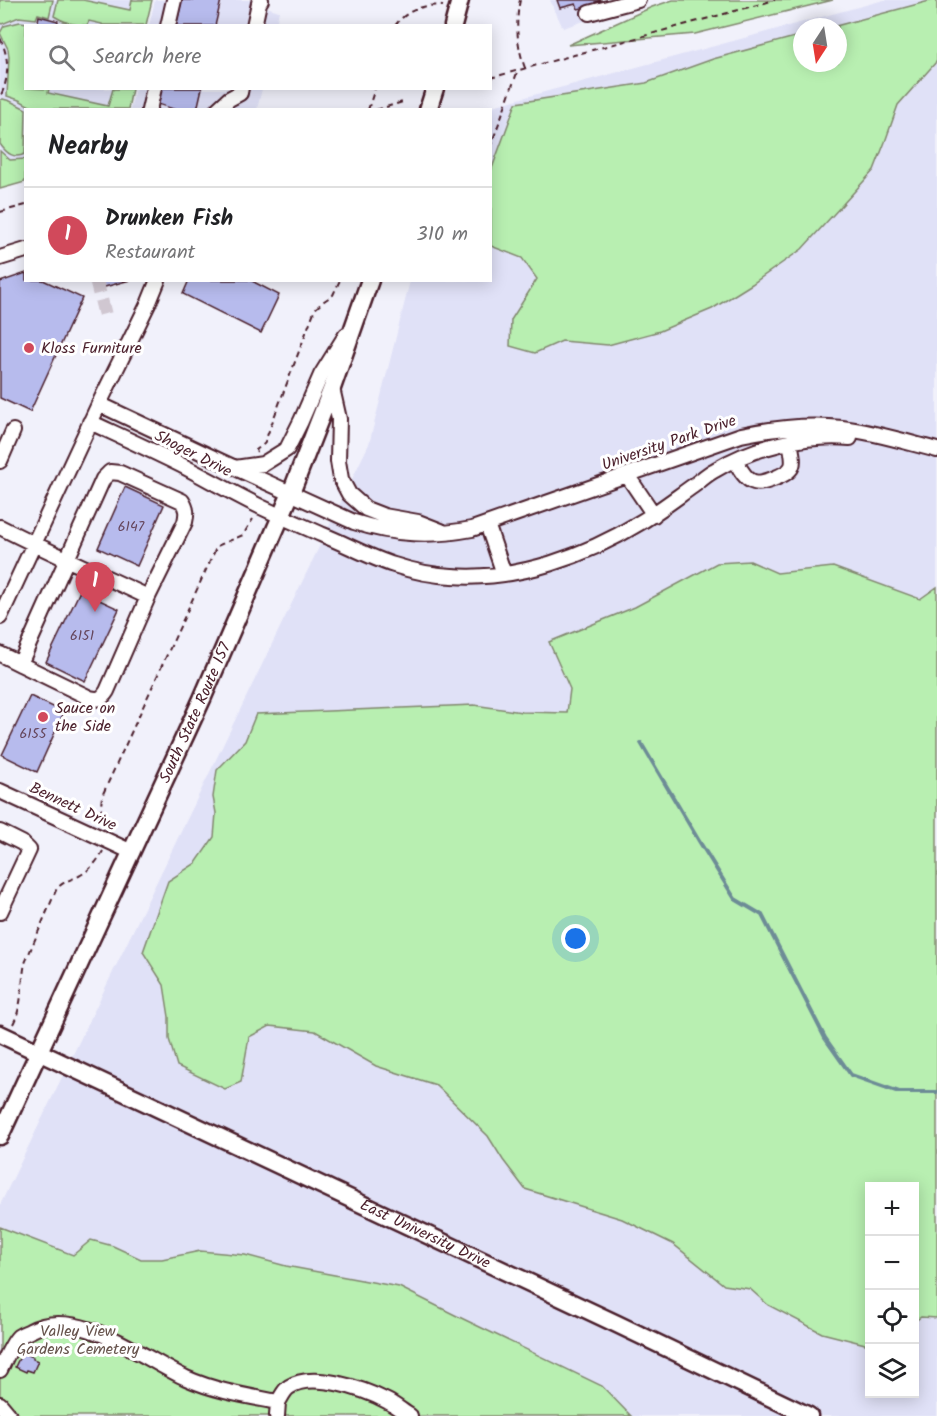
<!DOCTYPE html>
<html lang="en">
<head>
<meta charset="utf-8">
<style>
  :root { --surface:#fff; --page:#f6f6f6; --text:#202124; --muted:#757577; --line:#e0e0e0; --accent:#d1495b }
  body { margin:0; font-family:Kalam,sans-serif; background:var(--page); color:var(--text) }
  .controls { position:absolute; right:18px; bottom:18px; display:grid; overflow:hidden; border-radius:0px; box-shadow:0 3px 15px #0003 }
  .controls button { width:54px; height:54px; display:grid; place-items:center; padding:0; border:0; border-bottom:2px solid var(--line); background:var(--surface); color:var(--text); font:30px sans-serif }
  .compass { position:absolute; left:793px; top:18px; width:54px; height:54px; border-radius:50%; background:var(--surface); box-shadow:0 3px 15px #0003; rotate:192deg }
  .you { position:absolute; left:576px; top:939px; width:21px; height:21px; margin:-15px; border:4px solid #fff; border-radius:50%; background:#1a73e8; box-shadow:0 0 0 9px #1a73e833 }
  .badge { display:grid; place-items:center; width:39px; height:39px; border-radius:50%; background:var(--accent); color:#fff; font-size:20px; font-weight:700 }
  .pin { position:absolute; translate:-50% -50px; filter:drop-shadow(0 2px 3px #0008) }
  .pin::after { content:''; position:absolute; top:32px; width:21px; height:18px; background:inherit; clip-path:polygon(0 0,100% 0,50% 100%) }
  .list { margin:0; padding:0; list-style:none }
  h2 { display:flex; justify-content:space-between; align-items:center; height:78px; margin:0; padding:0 24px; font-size:26px }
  h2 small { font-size:20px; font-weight:400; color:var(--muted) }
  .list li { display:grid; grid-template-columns:39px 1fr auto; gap:18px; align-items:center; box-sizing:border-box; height:96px; padding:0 24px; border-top:2px solid var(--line) }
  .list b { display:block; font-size:22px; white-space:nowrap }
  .list p { margin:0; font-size:20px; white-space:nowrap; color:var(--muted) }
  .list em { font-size:20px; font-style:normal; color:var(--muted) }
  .icon { flex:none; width:33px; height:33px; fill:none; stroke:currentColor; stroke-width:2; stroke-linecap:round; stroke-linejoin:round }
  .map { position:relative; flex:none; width:937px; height:1416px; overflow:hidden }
  .search { position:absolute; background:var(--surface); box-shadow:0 3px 15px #0003; left:24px; top:24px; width:468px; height:66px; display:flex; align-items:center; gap:15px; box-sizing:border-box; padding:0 21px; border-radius:0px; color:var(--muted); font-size:22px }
  .panel { position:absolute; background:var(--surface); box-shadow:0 3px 15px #0003; left:24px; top:108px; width:468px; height:174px; border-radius:0px }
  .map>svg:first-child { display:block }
</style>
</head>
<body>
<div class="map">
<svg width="937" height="1416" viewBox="0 0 937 1416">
  <rect width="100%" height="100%" fill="#f1f1fb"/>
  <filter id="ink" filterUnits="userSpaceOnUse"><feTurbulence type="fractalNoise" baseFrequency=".0167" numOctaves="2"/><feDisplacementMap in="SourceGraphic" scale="12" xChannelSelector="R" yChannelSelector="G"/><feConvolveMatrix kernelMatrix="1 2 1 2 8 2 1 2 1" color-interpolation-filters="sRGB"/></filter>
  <g filter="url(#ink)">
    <path fill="#e0e1f7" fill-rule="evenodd" d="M0,0H152L146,25L26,26V88L132,89L128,109L26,110L25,182L0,189Z
      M155,0H256L263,6L279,11L276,25L149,26Z
      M550,0H647L563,28Z
      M884,0H937V1416H459L404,1386L0,1227V1205L369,444L410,281L490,280V110L482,109ZM802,27H838V63H802ZM870,1186H914V1394H870Z
      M135,89H262L257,109L130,110Z"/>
    <path fill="#b8efb1" stroke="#81876e" stroke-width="1.5" d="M0,0H53L49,17L38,14L36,19L19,17L2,24L0,23Z
      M58,0H83L130,10L132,0H152L146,25H102V24L89,21L87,25C75,26 65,23 54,16Z
      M673,0H833L695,34L568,45L652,7Z
      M933,0H937V61L898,105L885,142L874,170L802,249L752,284L712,309L660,331L608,345L562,341L535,353L510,346L511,320L537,279L522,258L491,246V171L516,103L646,83L713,59L802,35V63H838V27H832Z
      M20,22L35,24L26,26V88L49,89L48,93L108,106L113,89H132L128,109H35L19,100L7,96L9,57L8,49L0,33L4,26Z
      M3,99L10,101L26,109L25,154C14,159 7,154 0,144V100Z
      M0,151L10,160L25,159V182L0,189Z
      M750,561L777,573L833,567L920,599L937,587V1318L921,1317L915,1321L914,1186H870L869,1345L822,1333L768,1305L750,1289L724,1285L673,1244L622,1219L525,1189L503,1160L488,1136L436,1085L376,1066L315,1031L270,1026L249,1037L241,1082L225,1089L177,1066L169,1039V1017L164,985L143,952L168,881L196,863L214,837L216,813L213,797L217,770L245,741L256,714L474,705L522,712L567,713L570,689L549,642L635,607L717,563Z
      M0,1227L73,1255L91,1240L113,1246L141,1259H162L200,1251L245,1255L286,1266L399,1287L455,1315L602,1386L631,1416H0Z"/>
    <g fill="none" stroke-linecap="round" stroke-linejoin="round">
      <path stroke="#6d8c96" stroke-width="4" d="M641,743L699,841L735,899L762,915L825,1038L851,1075L899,1092H937"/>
    </g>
    <path fill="#b7bbed" stroke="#4a1f2b" stroke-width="1.5" d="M182,0H221L215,26H176Z
      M557,0H601V1L595,2L596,5L578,9L576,4L560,8Z
      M39,16L58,21L57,26H37Z
      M161,88H202L197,110H176L158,104Z
      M26,273V280H43L82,298L30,412L0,398V282Z
      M99,280H130L101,288Z
      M189,280H250L279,295L261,333L183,294Z
      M125,487L164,505L137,566L98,548Z
      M80,591L119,609L85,681L46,662Z
      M30,696L64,712L37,772L2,755Z
      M22,1352L33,1357V1359L38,1361L33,1372L27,1370L26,1372L15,1367Z"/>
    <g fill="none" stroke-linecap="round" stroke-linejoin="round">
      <path stroke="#d0c7d1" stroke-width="14" stroke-dasharray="14 7" stroke-linecap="butt" d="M96,280L105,315"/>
      <defs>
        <path id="minor" d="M589,13L638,0
          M168,26L174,0
          M254,26L259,3L261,0
          M149,110L154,88
          M217,110L229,99L240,93L241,88
          M0,258L26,250
          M332,388L339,419L338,461L341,479L349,494L366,509L384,516L418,522L441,531
          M99,404L220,461L354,522C395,535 430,537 472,529L741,435C774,428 808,424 842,428C874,432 906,442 937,450
          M90,422C120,436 151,450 181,465C206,478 231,492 257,505C279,516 301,525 323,535C346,544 371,558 394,565C412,571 432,575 452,576C517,581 586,556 641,522C659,511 676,498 693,486C700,481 707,474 715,470C753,447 806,434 850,438
          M735,460C739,467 745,480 754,482C760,484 767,481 773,479C796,470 795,466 790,442
          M0,461L13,431
          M235,468L263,464L287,449L301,421L321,375L346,335
          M627,475L654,515
          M487,524L504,574
          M0,527C49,552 99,574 148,597L185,522C187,513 187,509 182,501L120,473L110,472L103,479L20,664L0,654
          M0,617L99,404L149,302L158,280
          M20,664L90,698C99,700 102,699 107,691L148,597
          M0,791L132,852
          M0,832L22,843L29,850L0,912
          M0,1370C4,1362 12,1343 18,1337C20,1335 26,1333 30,1331C77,1305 142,1358 186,1378C215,1391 247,1396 278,1402L277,1416
          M278,1402C281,1398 284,1390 289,1387C312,1371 364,1389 387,1401C395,1405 402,1411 410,1416
          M0,1404L10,1416"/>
        <g id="major">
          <path d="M453,26L460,0"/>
          <path d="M428,110L435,88"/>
          <path id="s1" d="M0,1034L617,1324L809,1416"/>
          <path id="s2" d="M0,1136L202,699L291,493L332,388L370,280"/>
        </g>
      </defs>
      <use href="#minor" stroke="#4a1f2b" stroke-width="18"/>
      <use href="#major" stroke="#4a1f2b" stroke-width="21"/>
      <path stroke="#4a1f2b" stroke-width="2" stroke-dasharray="6 4.5" stroke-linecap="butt" d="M520,0C515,23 517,46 525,68
        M395,26C405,11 425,3 443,6
        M0,38C9,56 10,78 0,97
        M490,78L775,0
        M368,110L375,88
        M376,110L403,102
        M490,148L518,70
        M0,212L26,205
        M257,452L256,450L264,444L315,309L324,301L333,295L340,280
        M103,824L100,817L102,796L217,546L243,535L253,519
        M13,1024C23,1005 21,983 25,963L57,888C65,881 70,880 79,876C90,870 97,862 103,851"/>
      <use href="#minor" stroke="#fff" stroke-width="14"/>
      <use href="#major" stroke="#fff" stroke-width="16"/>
    </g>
  </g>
  <g fill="#d1495b" stroke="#fff" stroke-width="2">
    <circle cx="29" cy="348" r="6"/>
    <circle cx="43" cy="717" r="6"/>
  </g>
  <g text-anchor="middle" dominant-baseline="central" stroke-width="6" stroke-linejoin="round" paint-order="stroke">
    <g font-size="14" fill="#65465c">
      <text x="131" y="527">6147</text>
      <text x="82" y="636">6151</text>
      <text x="33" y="734">6155</text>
    </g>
    <g font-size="16" fill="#4a1f2b" stroke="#fff" text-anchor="start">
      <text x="41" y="348">Kloss Furniture</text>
      <text x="55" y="708">Sauce on<tspan x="55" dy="18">the Side</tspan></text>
    </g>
    <g font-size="16" fill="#4a1f2b" stroke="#fff">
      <text transform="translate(669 443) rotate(-19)">University Park Drive</text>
      <text transform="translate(193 454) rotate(27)">Shoger Drive</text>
      <text stroke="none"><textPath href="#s2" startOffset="466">South State Route 157</textPath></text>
      <text transform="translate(73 807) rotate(25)">Bennett Drive</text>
      <text stroke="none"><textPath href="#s1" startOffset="470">East University Drive</textPath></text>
    </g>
    <g font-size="16" fill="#66534c" stroke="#fff">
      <text x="78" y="1331">Valley View<tspan x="78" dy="18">Gardens Cemetery</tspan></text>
    </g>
  </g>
</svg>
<div class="controls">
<button>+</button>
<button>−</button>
<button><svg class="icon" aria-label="locate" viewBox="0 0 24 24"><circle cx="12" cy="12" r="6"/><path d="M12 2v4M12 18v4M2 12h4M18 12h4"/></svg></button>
<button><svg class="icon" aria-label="layers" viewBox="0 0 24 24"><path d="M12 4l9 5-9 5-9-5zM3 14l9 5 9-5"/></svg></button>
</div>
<svg class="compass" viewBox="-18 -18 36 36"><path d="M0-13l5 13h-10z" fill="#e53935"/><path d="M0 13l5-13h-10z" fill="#757577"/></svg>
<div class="you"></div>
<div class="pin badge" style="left:95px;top:612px">1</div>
<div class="search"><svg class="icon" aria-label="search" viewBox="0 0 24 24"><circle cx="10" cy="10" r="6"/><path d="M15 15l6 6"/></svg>Search here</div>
<section class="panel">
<h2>Nearby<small></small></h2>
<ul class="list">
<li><span class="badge">1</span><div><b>Drunken Fish</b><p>Restaurant</p></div><em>310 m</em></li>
</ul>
</section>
</div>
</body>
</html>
